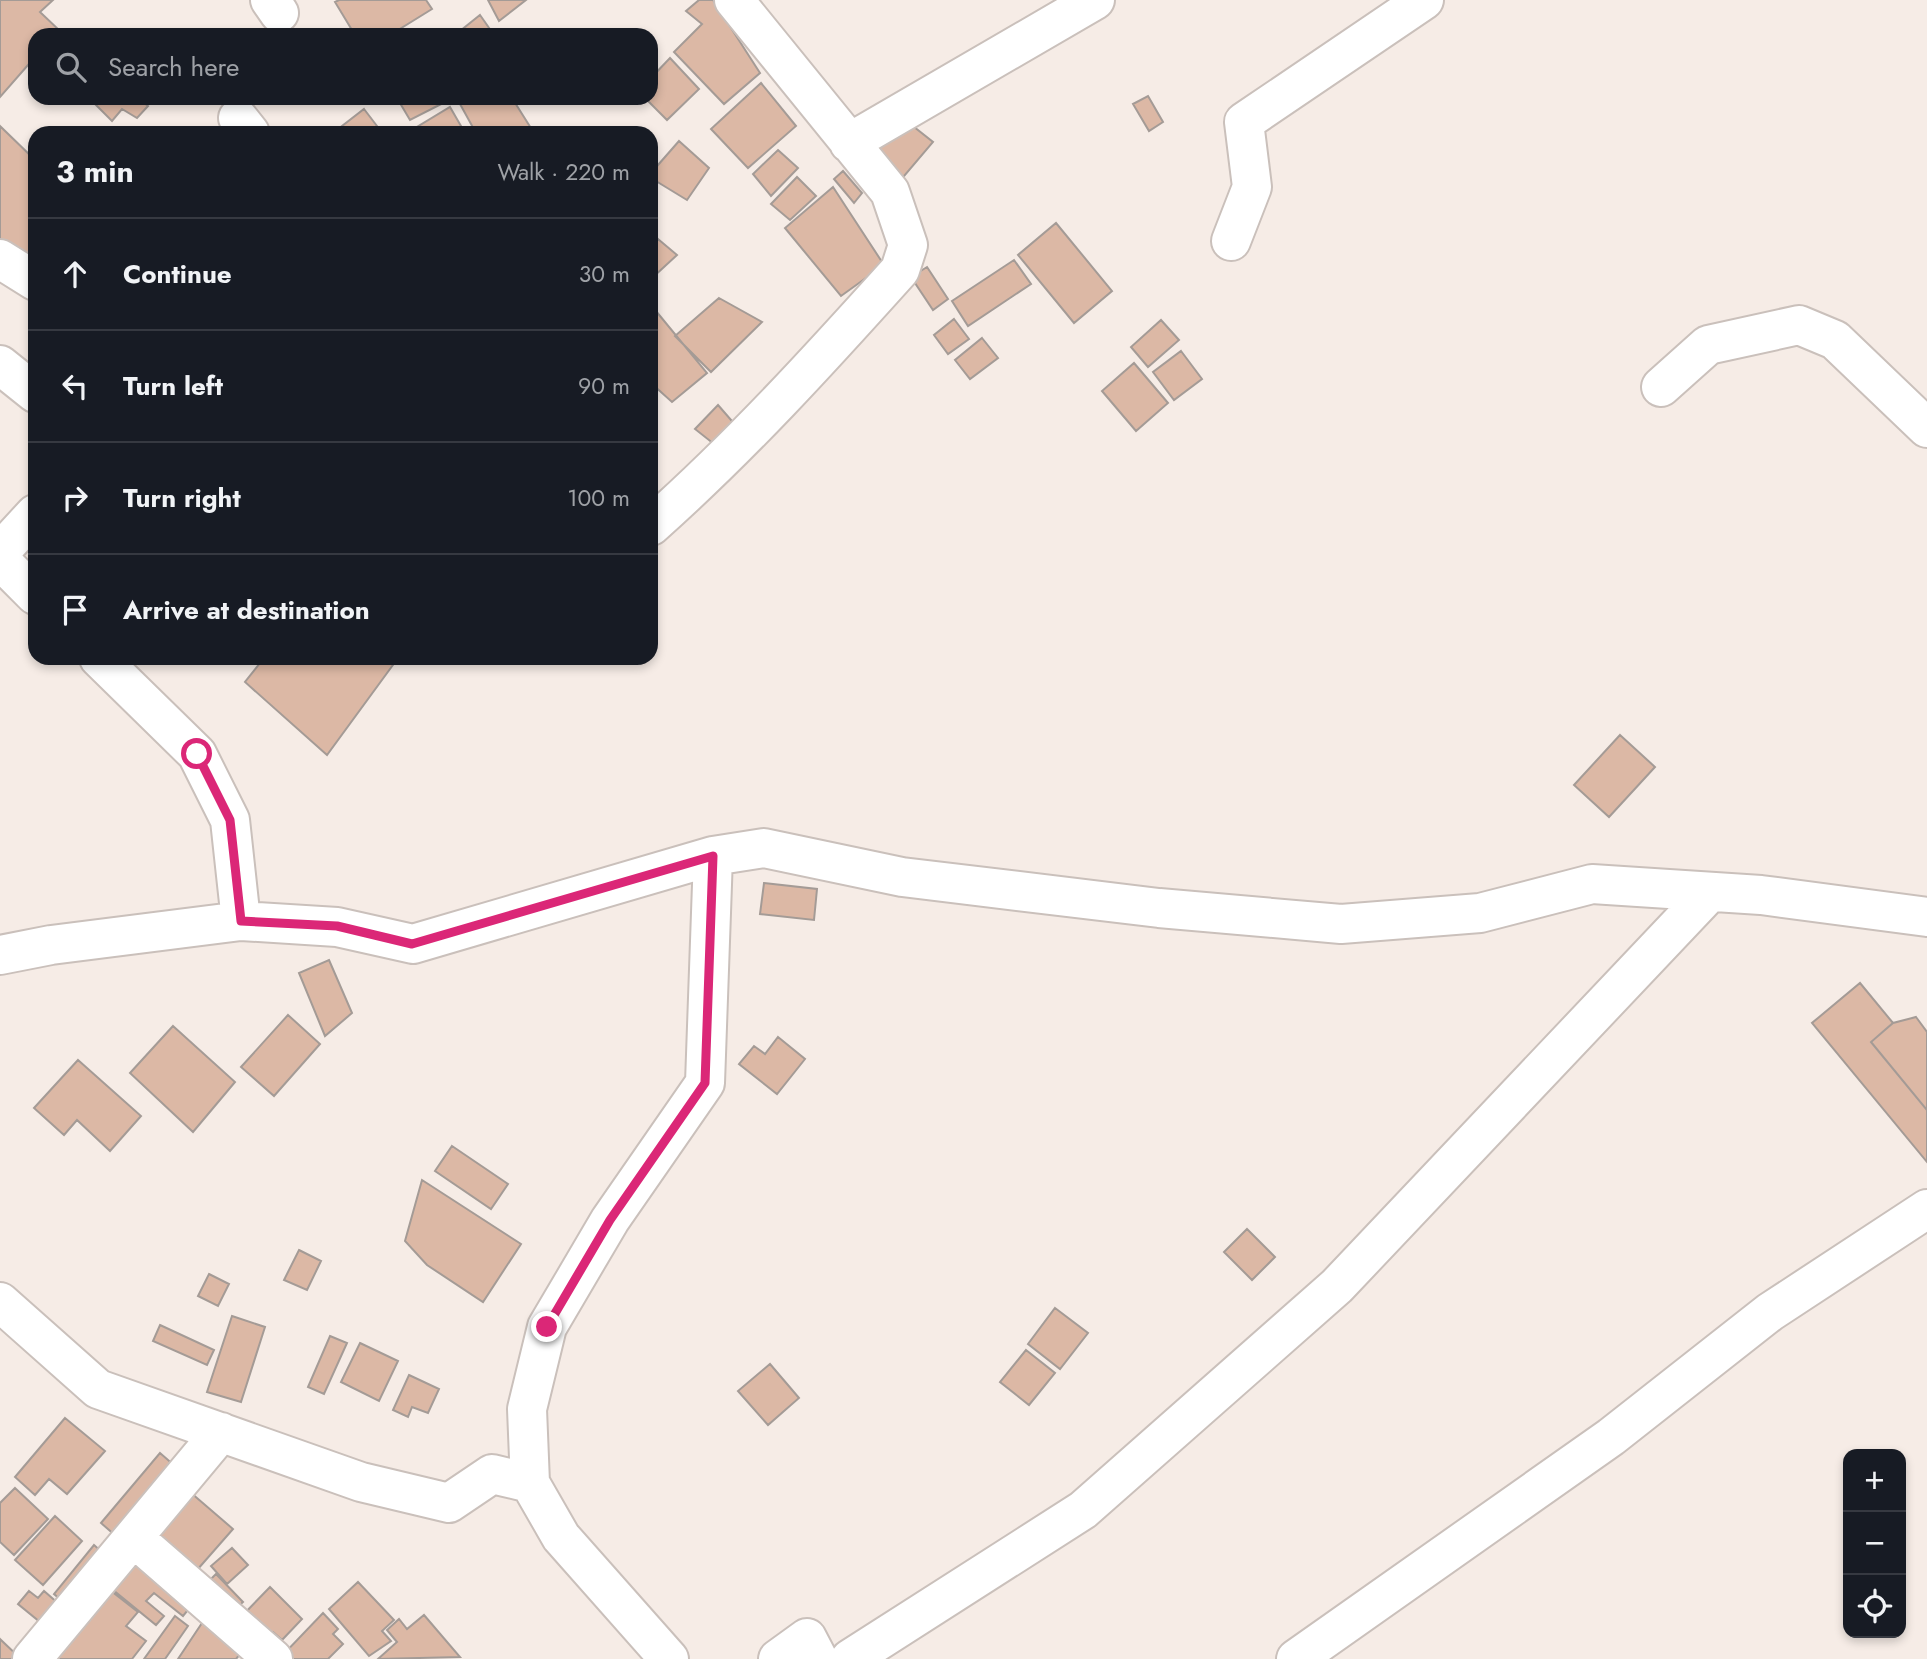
<!DOCTYPE html>
<html lang="en">
<head>
<meta charset="utf-8">
<style>
  :root { --surface:#171b24; --page:#20242c; --text:#f1f3f6; --muted:#9ea1a6; --line:#363941 }
  body { margin:0; font-family:Jost,sans-serif; background:var(--page); color:var(--text) }
  .controls { position:absolute; right:21px; bottom:21px; display:grid; overflow:hidden; border-radius:14px; box-shadow:0 4px 10px #0003 }
  .controls button { width:63px; height:63px; display:grid; place-items:center; padding:0; border:0; border-bottom:2px solid var(--line); background:var(--surface); color:var(--text); font:35px sans-serif }
  .stop { position:absolute; width:21px; height:21px; margin:-16px; border:5px solid #db2777; border-radius:50%; background:#fff }
  .stop.end { background:#db2777; border-color:#fff; box-shadow:0 2px 7px #0008 }
  .list { margin:0; padding:0; list-style:none }
  h2 { display:flex; justify-content:space-between; align-items:center; height:91px; margin:0; padding:0 28px; font-size:30px }
  h2 small { font-size:23px; font-weight:400; color:var(--muted) }
  .list li { display:grid; grid-template-columns:46px 1fr auto; gap:21px; align-items:center; box-sizing:border-box; height:112px; padding:0 28px; border-top:2px solid var(--line) }
  .list b { display:block; font-size:26px; white-space:nowrap }
  .list em { font-size:23px; font-style:normal; color:var(--muted) }
  .icon { flex:none; width:38px; height:38px; fill:none; stroke:currentColor; stroke-width:2; stroke-linecap:round; stroke-linejoin:round }
  .map { position:relative; flex:none; width:1927px; height:1659px; overflow:hidden }
  .search { position:absolute; background:var(--surface); box-shadow:0 4px 10px #0003; left:28px; top:28px; width:630px; height:77px; display:flex; align-items:center; gap:18px; box-sizing:border-box; padding:0 24px; border-radius:21px; color:var(--muted); font-size:26px }
  .panel { position:absolute; background:var(--surface); box-shadow:0 4px 10px #0003; left:28px; top:126px; width:630px; height:539px; border-radius:21px }
  .map>svg:first-child { display:block }
</style>
</head>
<body>
<div class="map">
<svg width="1927" height="1659" viewBox="0 0 1927 1659">
  <rect width="100%" height="100%" fill="#f6ece6"/>
  <path fill="#dcb8a5" stroke="#a49b96" stroke-width="2" d="M0,0H53L40,12L59,30L55,35H35V57L0,97Z
    M339,0H426L432,9L390,35H355L335,2Z
    M488,0H526L499,21Z
    M699,0H713L760,73L724,104L674,52L702,24L686,11Z
    M480,15L494,35H455Z
    M670,58L699,89L667,120L645,98H651V78Z
    M761,83L796,126L748,168L711,129Z
    M1148,96L1163,122L1149,131L1133,104Z
    M89,98H138L148,106L137,118L122,109L112,121Z
    M397,98H453L410,120Z
    M467,98H512L534,133H476L460,104Z
    M450,107L465,133H407Z
    M364,109L380,130L376,133H333Z
    M904,119L933,142L899,182L869,151Z
    M0,126L35,160V272L0,245Z
    M679,141L709,168L687,200L651,178V173Z
    M778,150L798,168L771,196L753,174Z
    M843,171L862,193L854,203L834,179Z
    M797,177L816,196L790,220L771,204Z
    M833,187L884,265L841,296L785,228Z
    M1056,223L1112,291L1074,323L1018,255Z
    M658,239L677,255L651,279V243Z
    M1014,260L1031,284L968,326L952,301Z
    M927,267L948,299L933,310L911,277Z
    M719,298L762,322L711,372L675,336Z
    M651,305L707,373L672,402L651,383Z
    M954,319L969,339L948,354L934,335Z
    M1161,320L1179,340L1148,367L1131,347Z
    M982,338L998,358L970,379L955,360Z
    M1181,351L1202,379L1174,400L1153,372Z
    M1134,363L1168,403L1136,431L1102,391Z
    M718,405L738,428L719,448L695,429Z
    M264,658H398L327,755L245,682Z
    M1620,735L1655,767L1609,817L1574,785Z
    M764,883L817,889L814,920L760,914Z
    M329,960L352,1013L325,1036L299,973Z
    M1860,983L1893,1023L1871,1042L1927,1110V1162L1812,1023Z
    M288,1015L320,1044L274,1096L241,1067Z
    M1916,1017L1927,1032V1110L1871,1042L1893,1023Z
    M173,1026L235,1082L193,1132L130,1073Z
    M778,1037L805,1059L777,1094L739,1064L754,1046L765,1054Z
    M78,1060L141,1116L110,1151L77,1120L64,1135L34,1108Z
    M452,1146L508,1184L491,1209L435,1171Z
    M422,1180L521,1244L483,1302L427,1265L405,1241Z
    M1247,1229L1275,1257L1252,1280L1224,1252Z
    M299,1250L321,1261L307,1290L284,1280Z
    M209,1274L229,1284L218,1306L198,1296Z
    M1055,1308L1088,1333L1060,1369L1028,1344Z
    M232,1316L265,1327L241,1402L207,1392Z
    M160,1325L214,1350L207,1365L153,1341Z
    M330,1336L347,1343L324,1394L308,1387Z
    M360,1343L398,1361L379,1401L341,1382Z
    M1026,1350L1055,1373L1029,1405L1000,1382Z
    M770,1364L799,1398L768,1425L738,1391Z
    M409,1375L439,1389L428,1413L412,1407L408,1417L393,1410Z
    M65,1418L105,1451L67,1494L49,1479L35,1495L15,1477Z
    M160,1453L183,1473L124,1543L101,1523Z
    M15,1488L48,1519L14,1555L0,1542V1503Z
    M190,1492L233,1529L190,1578L148,1542Z
    M55,1516L82,1541L43,1585L15,1560Z
    M94,1545L112,1561L72,1609L54,1594Z
    M232,1548L248,1565L227,1584L211,1566Z
    M132,1555L192,1605L183,1616L154,1593L146,1601L164,1616L156,1625L107,1585Z
    M216,1574L243,1602L230,1614L203,1587Z
    M358,1582L394,1620L382,1631L391,1641L369,1656L329,1609Z
    M106,1587L138,1612L126,1626L146,1641L132,1659H50Z
    M270,1587L302,1619L282,1640L273,1632L262,1642L239,1619Z
    M29,1591L38,1598L44,1591L67,1611L51,1631L18,1604Z
    M323,1613L338,1629L333,1634L343,1644L328,1659H279Z
    M424,1615L460,1657L378,1659L397,1642L387,1630L399,1619L407,1629Z
    M175,1616L188,1626L165,1659H144Z
    M204,1620L241,1653L236,1659H178Z
    M0,1639L21,1659H0Z"/>
  <g fill="none" stroke-linecap="round" stroke-linejoin="round">
    <defs>
      <path id="minor" d="M270,0L279,13
        M238,118L250,133
        M849,143L1095,0
        M1231,241L1252,187L1244,122L1424,0
        M0,259L35,281
        M0,365L35,393
        M1661,387L1708,345L1799,325L1835,340L1927,428
        M651,526C741,446 820,359 900,270L908,245L890,192L734,0
        M0,552L35,514
        M0,560L35,595
        M99,658L197,754L230,820L241,921
        M0,955L51,945L241,921L337,927L413,944L713,856L764,848L902,877L1159,908L1341,924L1480,913L1592,884L1761,895L1927,917
        M0,1302L98,1389L361,1482L449,1503L492,1474L530,1483
        M134,1538L273,1659
        M32,1659L221,1432
        M669,1659L561,1537L530,1483L527,1409L547,1327L610,1220L705,1083L713,856
        M778,1659L807,1638L818,1659
        M850,1659L1083,1510L1337,1286L1710,892
        M1296,1659L1611,1437L1770,1312L1927,1209"/>
    </defs>
    <use href="#minor" stroke="#cac0bb" stroke-width="42"/>
    <use href="#minor" stroke="#fff" stroke-width="38"/>
  </g>
  <g fill="none" stroke-linecap="round" stroke-linejoin="round">
    <path stroke="#db2777" stroke-width="9" d="M197,754L230,820L241,921L337,926L412,944L713,856L705,1083L610,1220L547,1327"/>
  </g>
</svg>
<div class="controls">
<button>+</button>
<button>−</button>
<button><svg class="icon" aria-label="locate" viewBox="0 0 24 24"><circle cx="12" cy="12" r="6"/><path d="M12 2v4M12 18v4M2 12h4M18 12h4"/></svg></button>
</div>
<div class="stop" style="left:197px;top:754px"></div>
<div class="stop end" style="left:547px;top:1327px"></div>
<div class="search"><svg class="icon" aria-label="search" viewBox="0 0 24 24"><circle cx="10" cy="10" r="6"/><path d="M15 15l6 6"/></svg>Search here</div>
<section class="panel">
<h2>3 min<small>Walk · 220 m</small></h2>
<ul class="list">
<li><svg class="icon" aria-label="ahead" viewBox="0 0 24 24"><path d="M12 20V5M6 11l6-6 6 6"/></svg><div><b>Continue</b></div><em>30 m</em></li>
<li><svg class="icon" aria-label="left" viewBox="0 0 24 24"><path d="M17 20v-9H6M10 6l-5 5 5 5"/></svg><div><b>Turn left</b></div><em>90 m</em></li>
<li><svg class="icon" aria-label="right" viewBox="0 0 24 24"><path d="M7 20v-9h11M14 6l5 5-5 5"/></svg><div><b>Turn right</b></div><em>100 m</em></li>
<li><svg class="icon" aria-label="arrive" viewBox="0 0 24 24"><path d="M6 21V4h12l-3 4 3 4H6"/></svg><div><b>Arrive at destination</b></div></li>
</ul>
</section>
</div>
</body>
</html>
